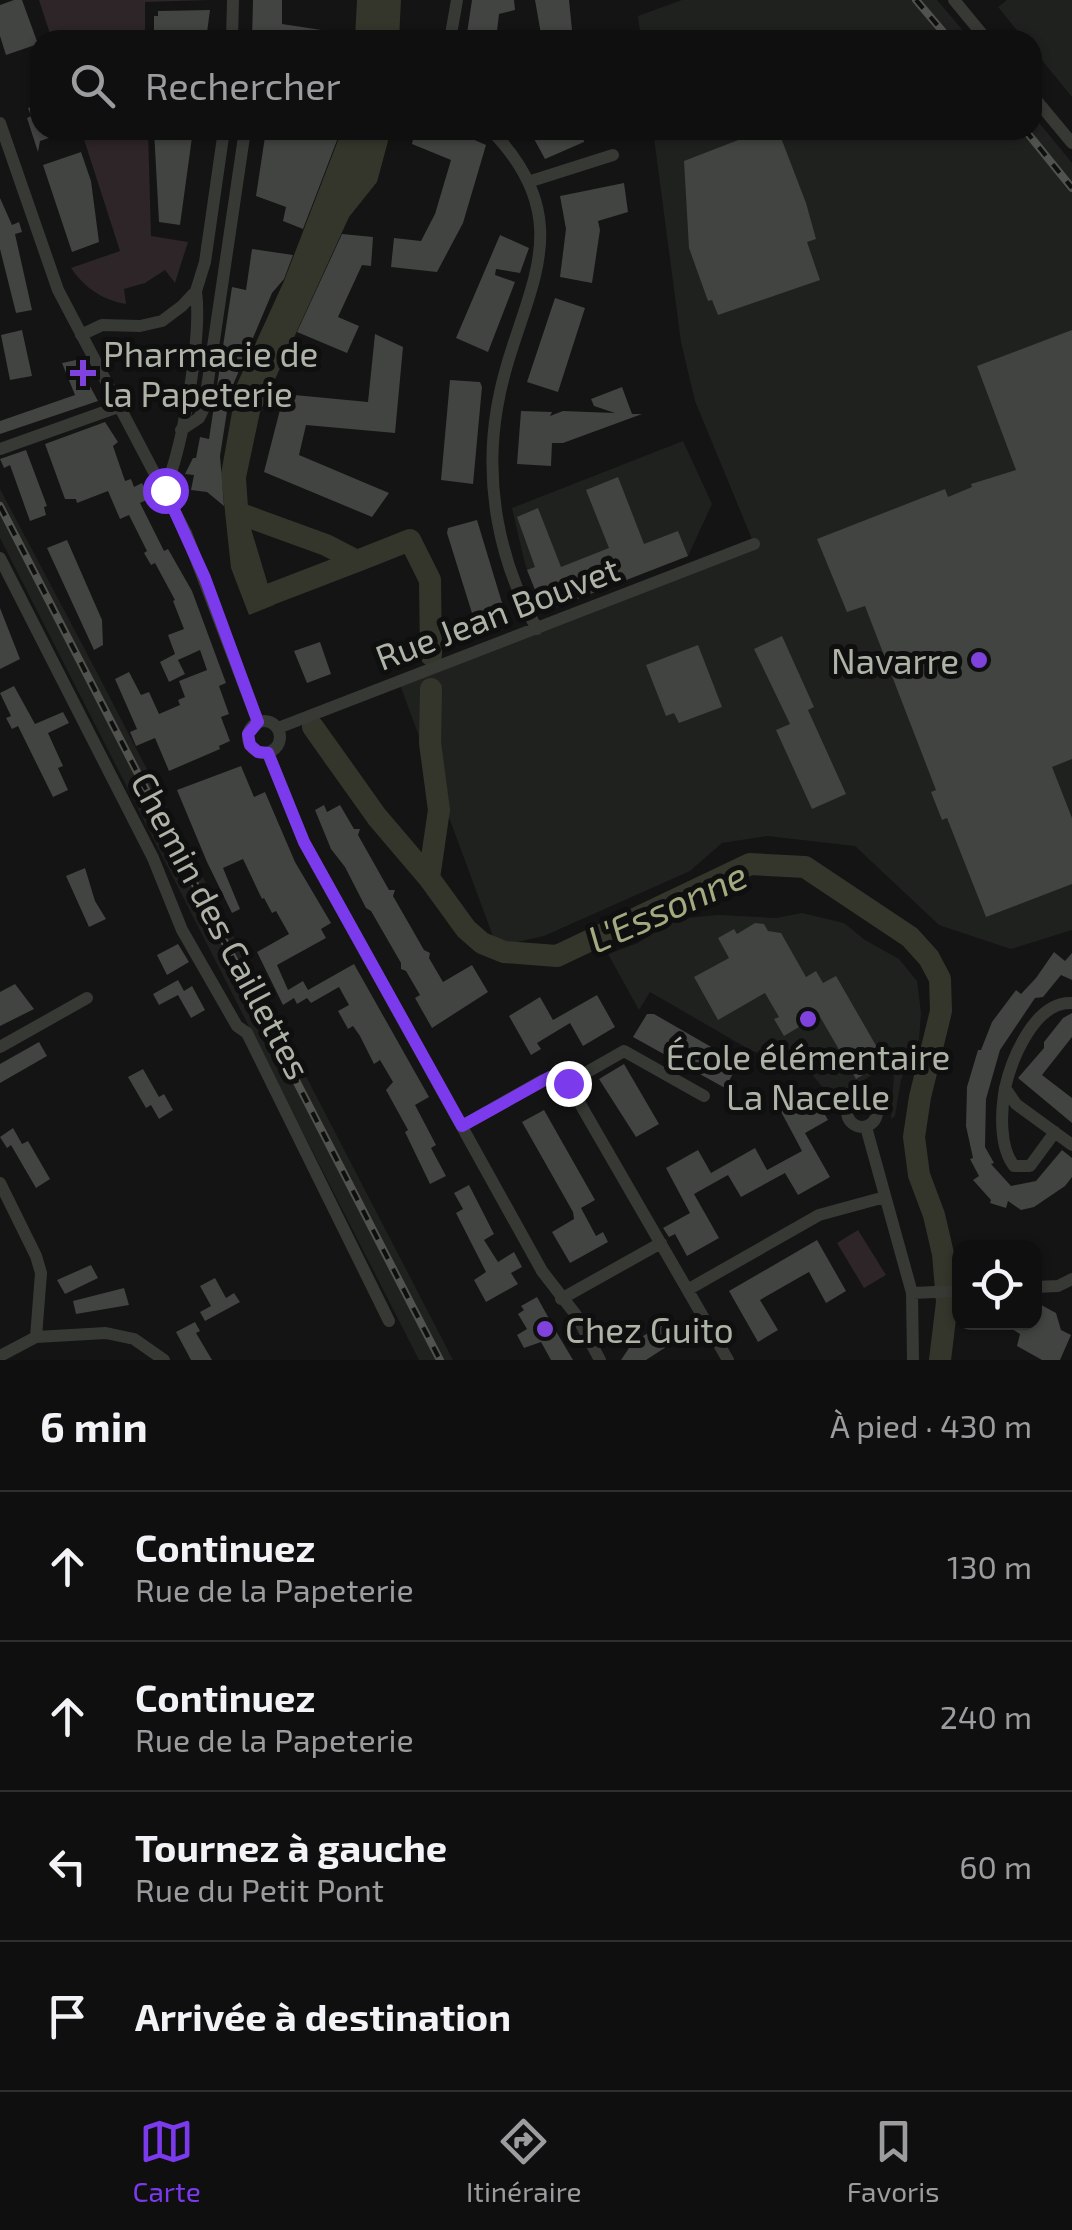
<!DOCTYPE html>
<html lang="fr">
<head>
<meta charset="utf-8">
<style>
  :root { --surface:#0e0f0e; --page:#1c1d1c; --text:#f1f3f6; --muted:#9b9c9e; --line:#2e2f2e; --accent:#7c3aed }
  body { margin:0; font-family:"Exo 2",sans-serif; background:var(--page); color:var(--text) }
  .controls { position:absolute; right:30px; bottom:30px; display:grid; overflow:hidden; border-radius:20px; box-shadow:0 2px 8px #0004 }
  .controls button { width:90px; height:90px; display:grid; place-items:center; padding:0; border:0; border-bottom:2px solid var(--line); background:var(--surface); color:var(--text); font:50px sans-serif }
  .stop { position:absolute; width:30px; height:30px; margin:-22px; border:8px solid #7c3aed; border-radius:50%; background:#fff }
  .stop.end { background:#7c3aed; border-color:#fff; box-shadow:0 2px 10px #0008 }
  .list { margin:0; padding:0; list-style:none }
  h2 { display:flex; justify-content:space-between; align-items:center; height:130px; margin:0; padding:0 40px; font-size:42px }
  h2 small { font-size:32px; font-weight:400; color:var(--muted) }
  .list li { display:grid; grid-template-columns:65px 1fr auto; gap:30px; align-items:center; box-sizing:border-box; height:150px; padding:0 40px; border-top:2px solid var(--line) }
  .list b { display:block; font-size:38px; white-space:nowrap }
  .list p { margin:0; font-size:32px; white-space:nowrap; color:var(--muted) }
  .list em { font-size:32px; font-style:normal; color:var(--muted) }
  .icon { flex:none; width:55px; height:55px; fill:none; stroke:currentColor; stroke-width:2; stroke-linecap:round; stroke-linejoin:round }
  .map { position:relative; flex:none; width:1072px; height:1360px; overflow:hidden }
  .search { position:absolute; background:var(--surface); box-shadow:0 2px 8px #0004; left:30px; right:30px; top:30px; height:110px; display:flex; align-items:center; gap:25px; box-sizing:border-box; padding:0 35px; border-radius:30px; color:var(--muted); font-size:38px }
  .sheet { height:730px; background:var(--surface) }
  nav { display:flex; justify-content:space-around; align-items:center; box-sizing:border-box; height:140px; border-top:2px solid var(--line); background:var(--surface); font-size:28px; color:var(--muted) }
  nav a { display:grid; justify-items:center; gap:5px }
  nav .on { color:var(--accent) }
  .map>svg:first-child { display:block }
</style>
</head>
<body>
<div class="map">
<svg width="1072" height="1360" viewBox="0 0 1072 1360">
  <rect width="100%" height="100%" fill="#131413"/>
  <path fill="#1f211f" d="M682,0H937L971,40H641L638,16Z
    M1007,0H1072V97L1032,48V40H1025L998,7Z
    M1032,114L1072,163V930L1011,949L939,925L855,846L767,836L722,843L690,871L544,936L508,944L494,939L399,682L754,544L695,401L681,342L653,130H1032Z
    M683,441L712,504L688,556L544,612L525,564L512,508Z
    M0,489L92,663L453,1360H419L0,538Z
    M802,913L844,923L865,940L899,959L917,981L921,1013L919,1039L901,1080L895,1116L891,1119L894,1073L879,1071L832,1099L806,1067L752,1051L650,992L639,1010L608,954L638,943L667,923L687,918L719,915L776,918Z"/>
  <path fill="#2d2527" d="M39,0H211L145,2V40H52Z
    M81,130H148L151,236L188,242L175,283L165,270L145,283L124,289L126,304C102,300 85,288 71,268L120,251Z
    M858,1230L886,1275L864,1288L837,1243Z"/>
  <path fill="#34362b" d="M357,0H401L399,40L355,38Z
    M342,130H391L377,182L349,217L260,412L246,478L249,522L274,605L249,615L231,568L221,474L237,384L284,281Z"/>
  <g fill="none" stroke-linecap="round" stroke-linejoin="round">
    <path stroke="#34362b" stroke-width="22" d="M238,513L326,545L357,561L410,540L430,580L431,655
      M258,599L357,561
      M313,727L377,817L429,878L466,929L482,943L504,952L557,956L750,864L805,867L910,937L929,958L940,979L941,1011L920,1097L914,1137L919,1175L934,1215L943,1254L947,1302L940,1360
      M429,878L439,810L430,743L431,689"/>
  </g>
  <path fill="#414440" d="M14,0H22L38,44L6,55L0,36V5Z
    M253,0H282V24L348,34L347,40H252Z
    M472,0H514L515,10L499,14L496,40H466Z
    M535,0H569L573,40H542Z
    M210,10L206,40H154V16H158V11Z
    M40,104V130L66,132L40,141L38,152L27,118L31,116L28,108Z
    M154,130H193L180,225L159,222Z
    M266,130H341L303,229L283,221L286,207L256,196Z
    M415,130H452L486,145L463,223L437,272L391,267L394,238L421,241L435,214L451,160L412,144Z
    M546,130H583L584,142L545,159L533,137Z
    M764,130H778L806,203L816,239L807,242L820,280L718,315L712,300L708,301L689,248L684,161Z
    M81,152L91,181L99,242L72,252L43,165Z
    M624,183L628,212L598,221L600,230L592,283L560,277L566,229L560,196Z
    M0,198L12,225L19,222L22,232L15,234L32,310L16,313L0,249Z
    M342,234L373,237L371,266L362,265L338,317L359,326L347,353L297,332Z
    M500,235L529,248L520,273L496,269L495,275L515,282L488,352L456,338Z
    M252,249L293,255L284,279L272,293L230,392L220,456L224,506L207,492L191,490L194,475L185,474L193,458H196L200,437L209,439L232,287L246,290Z
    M555,298L585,308L558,392L527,382Z
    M22,330L32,376L10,380L1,335Z
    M1072,330V759L1052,767L1072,818V884L986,917L947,818L942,820L931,792L936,790L865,606L847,612L817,539L945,489L948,497L972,487L971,484L1016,470L977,366Z
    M375,334L403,347L395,433L306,425L299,455L389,493L372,517L264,472L284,394L368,402Z
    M76,360L98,401L0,434V421L75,395L62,363Z
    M450,380L480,382L482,387L473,484L441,480Z
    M622,387L632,414H642L563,443H552L551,466L517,464L521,411L552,412L550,416L563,411L615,413L594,406L591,399Z
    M105,422L118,442L113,446L125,481L131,479L134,487L142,483L151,498L140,503L164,551L168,549L192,591L226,683L219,686L229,714L221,717L230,741L219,746L220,749L169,771L155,738L136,746L130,732L137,729L115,679L129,672L141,695L149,692L159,714L180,705L178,700L185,697L179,681L207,670L200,650L178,660L185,674L169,682L160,662L175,654L168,635L184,629L173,601L175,600L155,563L151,565L144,553L147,551L129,515L120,519L108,491L77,503L76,499H65L45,444Z
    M26,450L47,506L44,507L46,515L30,521L10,465L4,468L0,459Z
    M618,477L644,544L678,531L688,556L544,612L527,570L535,567L517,517L538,508L561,567L609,548L586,490Z
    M477,520L506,616L476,626L447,533L448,528Z
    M67,540L102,620L103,645L94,650L47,548Z
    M0,608L20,659L0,669Z
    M782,636L814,707L808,710L846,794L812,809L776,730L790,724L754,649Z
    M320,642L331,674L307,683L294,651Z
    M698,645L722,707L679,723L674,713L666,716L646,665Z
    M14,686L35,724L63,712L69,723L48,733L63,766L58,768L68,790L53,797L18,726L12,729L6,718L11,716L0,693Z
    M241,766L254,797L265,792L295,862L331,923L321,929L326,938L277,965L288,990L303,981L308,990L354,964L429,1097L415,1105L436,1145L431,1148L446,1176L430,1184L405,1132L408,1130L386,1090L393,1082L380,1060L374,1064L360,1036L353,1026L348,1029L338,1011L349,1005L339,987L311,1003L307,998L297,1004L294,998L283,1005L257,952L289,934L276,911L272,913L264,898L262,899L243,859L223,868L240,909L232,913L207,862L177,790Z
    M324,805L327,812L340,805L354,829H360L358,835L389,890H395L393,896L424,950L430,953L429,958L443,982L472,965L488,992L432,1028L415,998L420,995L406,971L401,969V963L371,911L366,908L345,867L331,849L315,810Z
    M85,868L95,901L106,919L89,927L66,876Z
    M755,923L764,924L768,931L781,933L806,977L816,971L823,983L836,976L882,1056L870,1063L873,1069L856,1079L819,1015L784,1036L774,1019L779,1017L765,993L718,1020L694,977L729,958L718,938L734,929L737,934Z
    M178,944L189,962L167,975L157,955Z
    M1054,952L1065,961L1072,953V980L1061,975L1043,997L1035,998L1000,1050L986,1099L985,1147L994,1163L991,1164L1011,1186L1036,1181L1062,1150L1072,1158V1177L1065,1186L1034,1207L1021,1210L1008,1201L1006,1208L990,1203L991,1200L973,1180L979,1176L970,1159L973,1158L966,1126L967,1087L978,1050H981L992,1022L1016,990L1021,994L1036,978Z
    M178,980L184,991L192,986L205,1010L191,1018L178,995L159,1005L153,994Z
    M15,984L34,1009L0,1026V992Z
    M597,995L615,1027L583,1046L570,1023L537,1043L541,1049L531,1055L509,1016L540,997L553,1020Z
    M1072,1013V1037L1042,1075L1072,1098V1123L1018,1078L1044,1048V1042L1063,1018Z
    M647,1014H654L739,1063L725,1088L633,1037Z
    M39,1042L47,1056L0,1083V1064Z
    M624,1064L659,1124L636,1137L599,1079Z
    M143,1069L159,1097L164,1094L173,1110L159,1119L151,1105L146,1108L128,1077Z
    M810,1088L828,1120L805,1133L830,1177L798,1195L785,1173L741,1197L728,1175L694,1194L719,1238L687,1256L675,1234L669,1237L663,1228L690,1213L666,1168L698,1150L711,1173L755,1148L767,1170L802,1151L778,1106Z
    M544,1110L595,1200L581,1208L596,1236L603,1232L608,1242L570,1263L552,1232L574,1219L573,1212L522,1122Z
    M13,1128L22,1144L28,1141L50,1179L36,1188L11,1145L7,1148L0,1137Z
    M469,1185L494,1234L484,1240L498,1262L514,1252L522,1267L511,1273L518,1284L486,1302L474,1280L486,1272L456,1213L463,1209L454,1193Z
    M817,1240L846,1291L826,1303L809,1272L800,1277L760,1300L778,1330L758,1342L729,1291Z
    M91,1265L98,1278L65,1294L57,1280Z
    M215,1278L226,1298L234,1293L240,1302L205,1321L200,1312L211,1306L200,1286Z
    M124,1288L129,1305L76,1314L73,1301Z
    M537,1297L557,1333L573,1360H551L541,1342L524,1348L517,1335L527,1329L518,1314L524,1310L521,1306Z
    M1034,1301L1056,1313L1061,1330L1071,1335L1060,1360H1042L1017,1346L1020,1334L1001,1322H1034Z
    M670,1320L680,1338L646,1360H621L633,1342Z
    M195,1322L200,1331L196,1333L212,1360H191L176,1332Z"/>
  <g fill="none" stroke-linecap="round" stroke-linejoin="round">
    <path stroke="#363934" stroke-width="12" d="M954,0L987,40
      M232,40L233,0
      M450,40L457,0
      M1032,95L1072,143
      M0,123L58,290L186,533L258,722
      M491,130C588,230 515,299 497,408C484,484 499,562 537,629
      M528,182L613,155
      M81,335L102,325L140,326L162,321L182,306L196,291L205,262L224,130
      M181,430L199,418L204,408L245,130
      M0,449L118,407
      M165,489C183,446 202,337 196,291
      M0,558L153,858L182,930L237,1026L247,1033L389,1321
      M248 737a16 16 0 1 1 32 0a16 16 0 1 1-32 0Z
      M278,728L754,544
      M268,753L304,842L542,1271L576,1315L600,1360
      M1072,1003C1035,1001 1012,1058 1005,1088L1016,1104L1072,1145
      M0,1047L87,998
      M568,1083L624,1051L704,1096
      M1005,1088C1001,1111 999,1147 1014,1166H1030L1055,1132
      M847 1112a15 15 0 1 1 30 0a15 15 0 1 1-30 0Z
      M462,1126L543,1080L557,1077L568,1083L728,1360
      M866,1127L912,1293L913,1360
      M0,1183L36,1256L41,1273L36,1337
      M1034,1287L1058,1286L1072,1279
      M689,1289L819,1215L885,1197
      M912,1293L960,1291
      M561,1299L661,1243
      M0,1356L36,1337L106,1333L134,1339L164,1360"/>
    <defs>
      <path id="rail" d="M916,0L950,40
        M1025,130L1072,188
        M0,506L440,1360"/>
    </defs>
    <use href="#rail" stroke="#50534d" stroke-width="8"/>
    <use href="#rail" stroke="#0e0f0e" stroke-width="4" stroke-dasharray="11" stroke-linecap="butt"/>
  </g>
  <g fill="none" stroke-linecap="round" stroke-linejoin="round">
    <path stroke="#7c3aed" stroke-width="12" d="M165,490L205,578L258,722L248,734L250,745L258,752L268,753L304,842L462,1126L550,1077L568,1083"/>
  </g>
  <g fill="#7f42dc" stroke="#0e0f0e" stroke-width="4">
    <path d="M78 358h10v10h10v10h-10v10h-10v-10h-10v-10h10z"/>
    <circle cx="979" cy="660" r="10"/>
    <circle cx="808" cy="1019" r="10"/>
    <circle cx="545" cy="1329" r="10"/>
  </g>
  <g text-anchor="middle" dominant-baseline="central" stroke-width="10" stroke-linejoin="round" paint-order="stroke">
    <g font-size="35" fill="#adb3a6" stroke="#0e0f0e" text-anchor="start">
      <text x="103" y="353">Pharmacie de<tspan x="103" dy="40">la Papeterie</tspan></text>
      <text x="959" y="660" text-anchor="end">Navarre</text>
      <text x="808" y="1056" text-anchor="middle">École élémentaire<tspan x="808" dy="40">La Nacelle</tspan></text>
      <text x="565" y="1329">Chez Guito</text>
    </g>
    <g font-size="35" fill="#adb3a6" stroke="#0e0f0e">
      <text transform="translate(497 612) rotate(-21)">Rue Jean Bouvet</text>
      <text transform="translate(222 925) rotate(62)">Chemin des Caillettes</text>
    </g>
    <g font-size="38" font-style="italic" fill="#a2aa80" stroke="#0e0f0e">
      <text transform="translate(667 906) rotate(-24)">L'Essonne</text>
    </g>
  </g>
</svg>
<div class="controls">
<button><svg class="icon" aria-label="locate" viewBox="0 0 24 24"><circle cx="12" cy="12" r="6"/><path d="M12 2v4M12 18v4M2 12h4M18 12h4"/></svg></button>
</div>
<div class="stop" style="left:165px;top:490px"></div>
<div class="stop end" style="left:568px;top:1083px"></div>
<div class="search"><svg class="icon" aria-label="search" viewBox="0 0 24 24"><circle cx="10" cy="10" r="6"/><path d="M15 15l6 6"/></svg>Rechercher</div>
</div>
<section class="sheet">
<h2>6 min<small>À pied · 430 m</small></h2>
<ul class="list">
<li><svg class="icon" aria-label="ahead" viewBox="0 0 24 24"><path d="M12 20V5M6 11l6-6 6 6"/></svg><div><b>Continuez</b><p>Rue de la Papeterie</p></div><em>130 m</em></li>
<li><svg class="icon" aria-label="ahead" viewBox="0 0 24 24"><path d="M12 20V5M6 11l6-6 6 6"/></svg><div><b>Continuez</b><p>Rue de la Papeterie</p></div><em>240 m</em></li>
<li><svg class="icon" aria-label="left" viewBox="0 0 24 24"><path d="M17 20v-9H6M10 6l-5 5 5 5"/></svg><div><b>Tournez à gauche</b><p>Rue du Petit Pont</p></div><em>60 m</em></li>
<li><svg class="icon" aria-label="arrive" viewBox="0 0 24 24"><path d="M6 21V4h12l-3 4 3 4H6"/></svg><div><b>Arrivée à destination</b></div></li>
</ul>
</section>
<nav>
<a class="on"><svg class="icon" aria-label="map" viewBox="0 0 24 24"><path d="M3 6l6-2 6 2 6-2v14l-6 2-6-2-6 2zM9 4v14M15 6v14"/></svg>Carte</a>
<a><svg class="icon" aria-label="directions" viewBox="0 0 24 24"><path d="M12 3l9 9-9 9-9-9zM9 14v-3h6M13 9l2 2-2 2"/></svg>Itinéraire</a>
<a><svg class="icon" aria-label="saved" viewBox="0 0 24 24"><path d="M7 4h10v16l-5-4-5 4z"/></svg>Favoris</a>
</nav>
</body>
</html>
